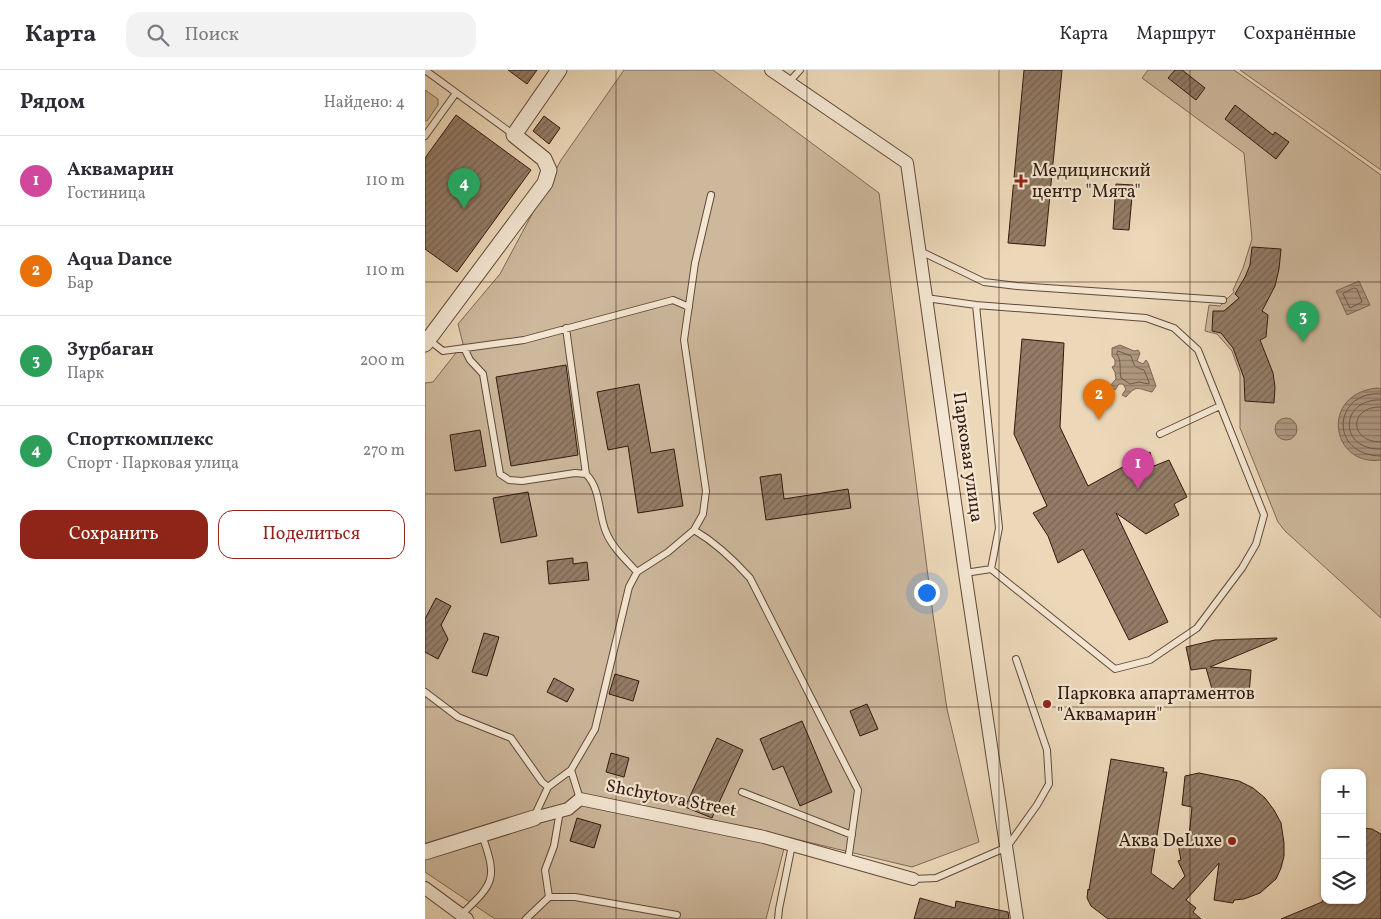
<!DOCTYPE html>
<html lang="ru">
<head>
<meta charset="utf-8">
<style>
  :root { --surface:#fff; --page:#f2f2f3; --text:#2b2b33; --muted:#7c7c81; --line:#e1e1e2; --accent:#8f2418 }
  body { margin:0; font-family:Vollkorn,serif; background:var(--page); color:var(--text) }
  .controls { position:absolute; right:15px; bottom:15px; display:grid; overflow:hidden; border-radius:10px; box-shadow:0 1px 4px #0004 }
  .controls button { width:45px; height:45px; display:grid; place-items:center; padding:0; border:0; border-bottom:1px solid var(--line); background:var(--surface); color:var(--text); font:25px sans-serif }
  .you { position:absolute; left:501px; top:522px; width:18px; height:18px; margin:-12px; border:4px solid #fff; border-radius:50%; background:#1a73e8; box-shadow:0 0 0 8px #1a73e833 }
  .badge { display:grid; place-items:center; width:32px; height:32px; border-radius:50%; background:var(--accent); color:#fff; font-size:16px; font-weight:700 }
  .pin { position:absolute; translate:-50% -41px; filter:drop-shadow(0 1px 2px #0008) }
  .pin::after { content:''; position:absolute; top:26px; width:18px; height:15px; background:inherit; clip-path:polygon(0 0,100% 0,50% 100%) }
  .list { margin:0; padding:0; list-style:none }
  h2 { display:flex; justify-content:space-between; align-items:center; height:65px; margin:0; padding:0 20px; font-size:21px }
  h2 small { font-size:16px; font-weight:400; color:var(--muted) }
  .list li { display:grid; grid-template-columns:32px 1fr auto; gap:15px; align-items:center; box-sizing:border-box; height:90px; padding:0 20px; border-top:1px solid var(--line) }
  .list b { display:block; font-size:19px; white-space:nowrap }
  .list p { margin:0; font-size:16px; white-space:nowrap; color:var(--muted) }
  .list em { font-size:16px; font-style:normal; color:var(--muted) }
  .actions { display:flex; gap:10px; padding:15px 20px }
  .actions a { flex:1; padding:11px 0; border:1px solid var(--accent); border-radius:15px; text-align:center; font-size:18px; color:var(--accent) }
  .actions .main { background:var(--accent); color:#fff }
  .icon { flex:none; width:28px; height:28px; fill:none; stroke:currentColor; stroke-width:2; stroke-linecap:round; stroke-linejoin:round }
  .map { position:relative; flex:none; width:956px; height:849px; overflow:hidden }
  header { display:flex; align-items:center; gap:30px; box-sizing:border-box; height:70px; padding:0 25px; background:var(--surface); border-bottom:1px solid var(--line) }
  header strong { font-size:24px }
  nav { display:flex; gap:28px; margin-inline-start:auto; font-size:18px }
  .search { width:350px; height:45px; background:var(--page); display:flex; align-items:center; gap:12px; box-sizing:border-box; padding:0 18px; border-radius:15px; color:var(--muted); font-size:19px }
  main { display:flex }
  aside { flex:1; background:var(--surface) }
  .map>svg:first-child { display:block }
</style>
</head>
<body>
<header>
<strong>Карта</strong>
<div class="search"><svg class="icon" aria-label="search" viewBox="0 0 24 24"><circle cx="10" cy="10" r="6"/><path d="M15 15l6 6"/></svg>Поиск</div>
<nav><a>Карта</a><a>Маршрут</a><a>Сохранённые</a></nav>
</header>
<main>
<aside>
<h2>Рядом<small>Найдено: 4</small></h2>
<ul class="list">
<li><span class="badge" style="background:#d1479c">1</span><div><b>Аквамарин</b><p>Гостиница</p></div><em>110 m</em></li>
<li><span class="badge" style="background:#e8710a">2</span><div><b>Aqua Dance</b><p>Бар</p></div><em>110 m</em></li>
<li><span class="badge" style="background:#2e9e5b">3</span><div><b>Зурбаган</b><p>Парк</p></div><em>200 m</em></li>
<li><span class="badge" style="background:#2e9e5b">4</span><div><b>Спорткомплекс</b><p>Спорт · Парковая улица</p></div><em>270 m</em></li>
</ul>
<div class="actions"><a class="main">Сохранить</a><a>Поделиться</a></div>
</aside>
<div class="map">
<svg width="956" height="849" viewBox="0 0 956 849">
  <defs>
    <pattern id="water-rules" width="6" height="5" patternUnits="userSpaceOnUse" patternTransform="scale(1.25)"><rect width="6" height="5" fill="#ad977f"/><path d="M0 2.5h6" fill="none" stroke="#8d7a66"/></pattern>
    <pattern id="building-hatch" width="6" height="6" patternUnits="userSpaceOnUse" patternTransform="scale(1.25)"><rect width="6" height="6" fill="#937c67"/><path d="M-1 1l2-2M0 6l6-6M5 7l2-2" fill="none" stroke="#796553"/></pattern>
  </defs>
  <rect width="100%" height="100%" fill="#ecd8b9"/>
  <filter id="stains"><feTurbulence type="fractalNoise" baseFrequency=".004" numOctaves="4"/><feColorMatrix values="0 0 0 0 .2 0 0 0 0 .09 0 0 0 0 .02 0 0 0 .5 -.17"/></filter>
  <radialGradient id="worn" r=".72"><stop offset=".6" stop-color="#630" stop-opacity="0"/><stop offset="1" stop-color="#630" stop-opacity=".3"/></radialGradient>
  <path fill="#cdb89c" stroke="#806855" d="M199,0H288L454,123L508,545L522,639L554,772L487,797L362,767L341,849H70L0,802V313L8,312L38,274L33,254L75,204L136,90Z
    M723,0H809L956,105V548L860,461L853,452L815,358V303L807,281L792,264L780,261L784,235L795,236L809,222L808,220L818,198L827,169L819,83L717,8Z
    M815,0H956V100Z
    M0,20L13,29V35L2,51H0Z"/>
  <path fill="url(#water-rules)" stroke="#7c6552" d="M934,211L945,235L922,245L911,221Z
    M695,275L709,281L713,280L715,283L712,291L718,294L721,290L723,293L731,316L727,322C713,319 712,314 701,327L697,325L701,319L698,314H694L690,320L685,316L691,309L690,302L687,297L690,295V290L687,286V278Z
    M952,318L956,319V390C906,397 894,324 952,318Z
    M850 359a11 11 0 1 1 22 0a11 11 0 1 1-22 0Z"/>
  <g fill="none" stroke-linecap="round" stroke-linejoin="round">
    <path stroke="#705846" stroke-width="1" d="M929,218L932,219L937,232L925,238L918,224Z
      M693,281L706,286C710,296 707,296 719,300L724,312V314L714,312L705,314L696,308C694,300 697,291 692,284Z
      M956,324C909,320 902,385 956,386
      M956,330C915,328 912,380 956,379
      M956,337C924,336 923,372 956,372"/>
  </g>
  <path fill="url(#building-hatch)" stroke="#33190e" d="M83,0H112L102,14Z
    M599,0H637L620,176L583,173Z
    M750,0H757L780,18L771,30L743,8Z
    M810,35L848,65L850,62L864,72L851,89L800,49Z
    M31,45L106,100L32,202L0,179V88Z
    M119,46L135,58L124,74L108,61Z
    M691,114L708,115L704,160L688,159Z
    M827,177L856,179L854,199L850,216L837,241L843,245L841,267L835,270L848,303L850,317L849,333L820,331L819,308L808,278L796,263L787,261L788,241H799L814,228L810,224L820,207L825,195Z
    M597,269L639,273L635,357L663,416L725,382L729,396L744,390L762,427L749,434L754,445L721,464L691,443L743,552L704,570L658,479L633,493L623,466L608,443L622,436L589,364Z
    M141,295L153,385L86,396L71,307Z
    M214,314L226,383L249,379L258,436L213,443L203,376L183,380L172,322Z
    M55,360L61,396L30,401L25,365Z
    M356,404L359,429L423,419L426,438L341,450L335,407Z
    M103,422L112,466L76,473L68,428Z
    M148,488V494L162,492L164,510L124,514L122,491Z
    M11,528L26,536L16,555L23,569L13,589L0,582V549Z
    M59,563L74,567L62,606L47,602Z
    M852,568V569L785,597L826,600L824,625L813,623L814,627L787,619L781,598L766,600L761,577L790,570Z
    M190,604L214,611L208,631L184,624Z
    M129,608L149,619L142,632L122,622Z
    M442,634L453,659L435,666L425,641Z
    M377,651L407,722L375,736L358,696L348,700L335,669Z
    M292,668L318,680L287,748L260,737Z
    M186,683L204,688L199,707L181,702Z
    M686,689L739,698L738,702H742L726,803L748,819L760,806L753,791L756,790L754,780V768H759L760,766H764L767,737L757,735L760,706L774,703L814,711L828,718L840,728L849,740L856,753L859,773V786L856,798L851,809L835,823L819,829L809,830L808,833L789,830L794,793L761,830L771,838L768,842L776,849H683L666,836L662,828L663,819L664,820Z
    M152,748L176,755L169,778L145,771Z
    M937,758L947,759L956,764V849H856L897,832L898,830H937Z
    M495,828L530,838L531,831L583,842L584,849H489Z"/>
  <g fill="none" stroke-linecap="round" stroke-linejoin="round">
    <defs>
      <path id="service" d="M0,0L89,65
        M364,12L375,0
        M0,66L31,23
        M495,181L559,212L592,216L798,230
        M501,228L551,235L721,248L749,258L773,280L839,445L831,474L817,498L772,558L725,590L690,599L566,499L574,458L551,235
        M141,258L161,404
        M4,270L18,281L99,270L248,230L264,237
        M39,278L45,290L58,304L75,404L84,410L97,411L150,403L161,404C176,419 173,443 181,462C187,477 201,490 212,502
        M735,364L795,336
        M269,460C291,473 308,489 325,508L433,720L423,791
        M540,503L566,499
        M0,622L33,647L86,668L117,712L123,717
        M146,700L155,729
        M317,722L427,765
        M109,747L123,717L146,700L170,659L204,517L212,502L243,482L269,460L278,444L281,421L259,270L270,193L286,125
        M488,809L511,808L582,777L612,735L624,714L622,680L591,589
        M124,827H150L252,845
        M36,845C69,813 73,810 57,765
        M101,849L124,827L120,800L129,776L135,741
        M353,849L354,839L367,775"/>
      <path id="minor" d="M346,0L482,93L540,503L592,849
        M109,748L143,739L155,729L339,767L488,809
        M0,818L42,849"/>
      <path id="tertiary" d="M0,274L120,113L124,100L119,89L89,65L134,0
        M0,782L109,748"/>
    </defs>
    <use href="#service" stroke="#614939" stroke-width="8"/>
    <use href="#minor" stroke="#614939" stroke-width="14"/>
    <use href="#tertiary" stroke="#614939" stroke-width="17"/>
    <use href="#service" stroke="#f3e6d2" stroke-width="6"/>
    <use href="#minor" stroke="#f3e6d2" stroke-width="12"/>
    <use href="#tertiary" stroke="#f3e6d2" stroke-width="15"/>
  </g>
  <path fill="none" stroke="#33190e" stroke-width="1" stroke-opacity="0.55" d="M191,0V849M382,0V849M574,0V849M765,0V849M0,212H956M0,424H956M0,637H956"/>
  <g fill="#8f2418" stroke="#f3e6d2" stroke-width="2">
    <path d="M593.5 103.5h5v5h5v5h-5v5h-5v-5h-5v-5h5z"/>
    <circle cx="622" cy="634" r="5"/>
    <circle cx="807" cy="771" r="5"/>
  </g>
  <g text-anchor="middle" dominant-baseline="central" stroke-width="4.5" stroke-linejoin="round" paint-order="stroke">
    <g font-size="18" fill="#33190e" stroke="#f3e6d2" text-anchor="start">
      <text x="607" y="101">Медицинский<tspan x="607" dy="21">центр "Мята"</tspan></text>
      <text x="632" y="624">Парковка апартаментов<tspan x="632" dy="21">"Аквамарин"</tspan></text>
      <text x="797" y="771" text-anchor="end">Аква DeLuxe</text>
    </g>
    <g font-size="18" fill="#33190e" stroke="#f3e6d2">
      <text transform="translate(542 387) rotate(82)">Парковая улица</text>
      <text transform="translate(246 729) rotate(11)">Shchytova Street</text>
    </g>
  </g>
  <rect width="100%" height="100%" filter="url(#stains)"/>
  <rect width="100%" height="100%" fill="url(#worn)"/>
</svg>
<div class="controls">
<button>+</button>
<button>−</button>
<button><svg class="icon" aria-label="layers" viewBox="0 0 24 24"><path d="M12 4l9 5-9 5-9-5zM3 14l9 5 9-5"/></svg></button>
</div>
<div class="you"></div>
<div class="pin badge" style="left:713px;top:419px;background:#d1479c">1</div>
<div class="pin badge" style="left:674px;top:350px;background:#e8710a">2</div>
<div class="pin badge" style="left:878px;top:272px;background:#2e9e5b">3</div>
<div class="pin badge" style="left:39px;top:139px;background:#2e9e5b">4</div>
</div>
</main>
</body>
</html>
